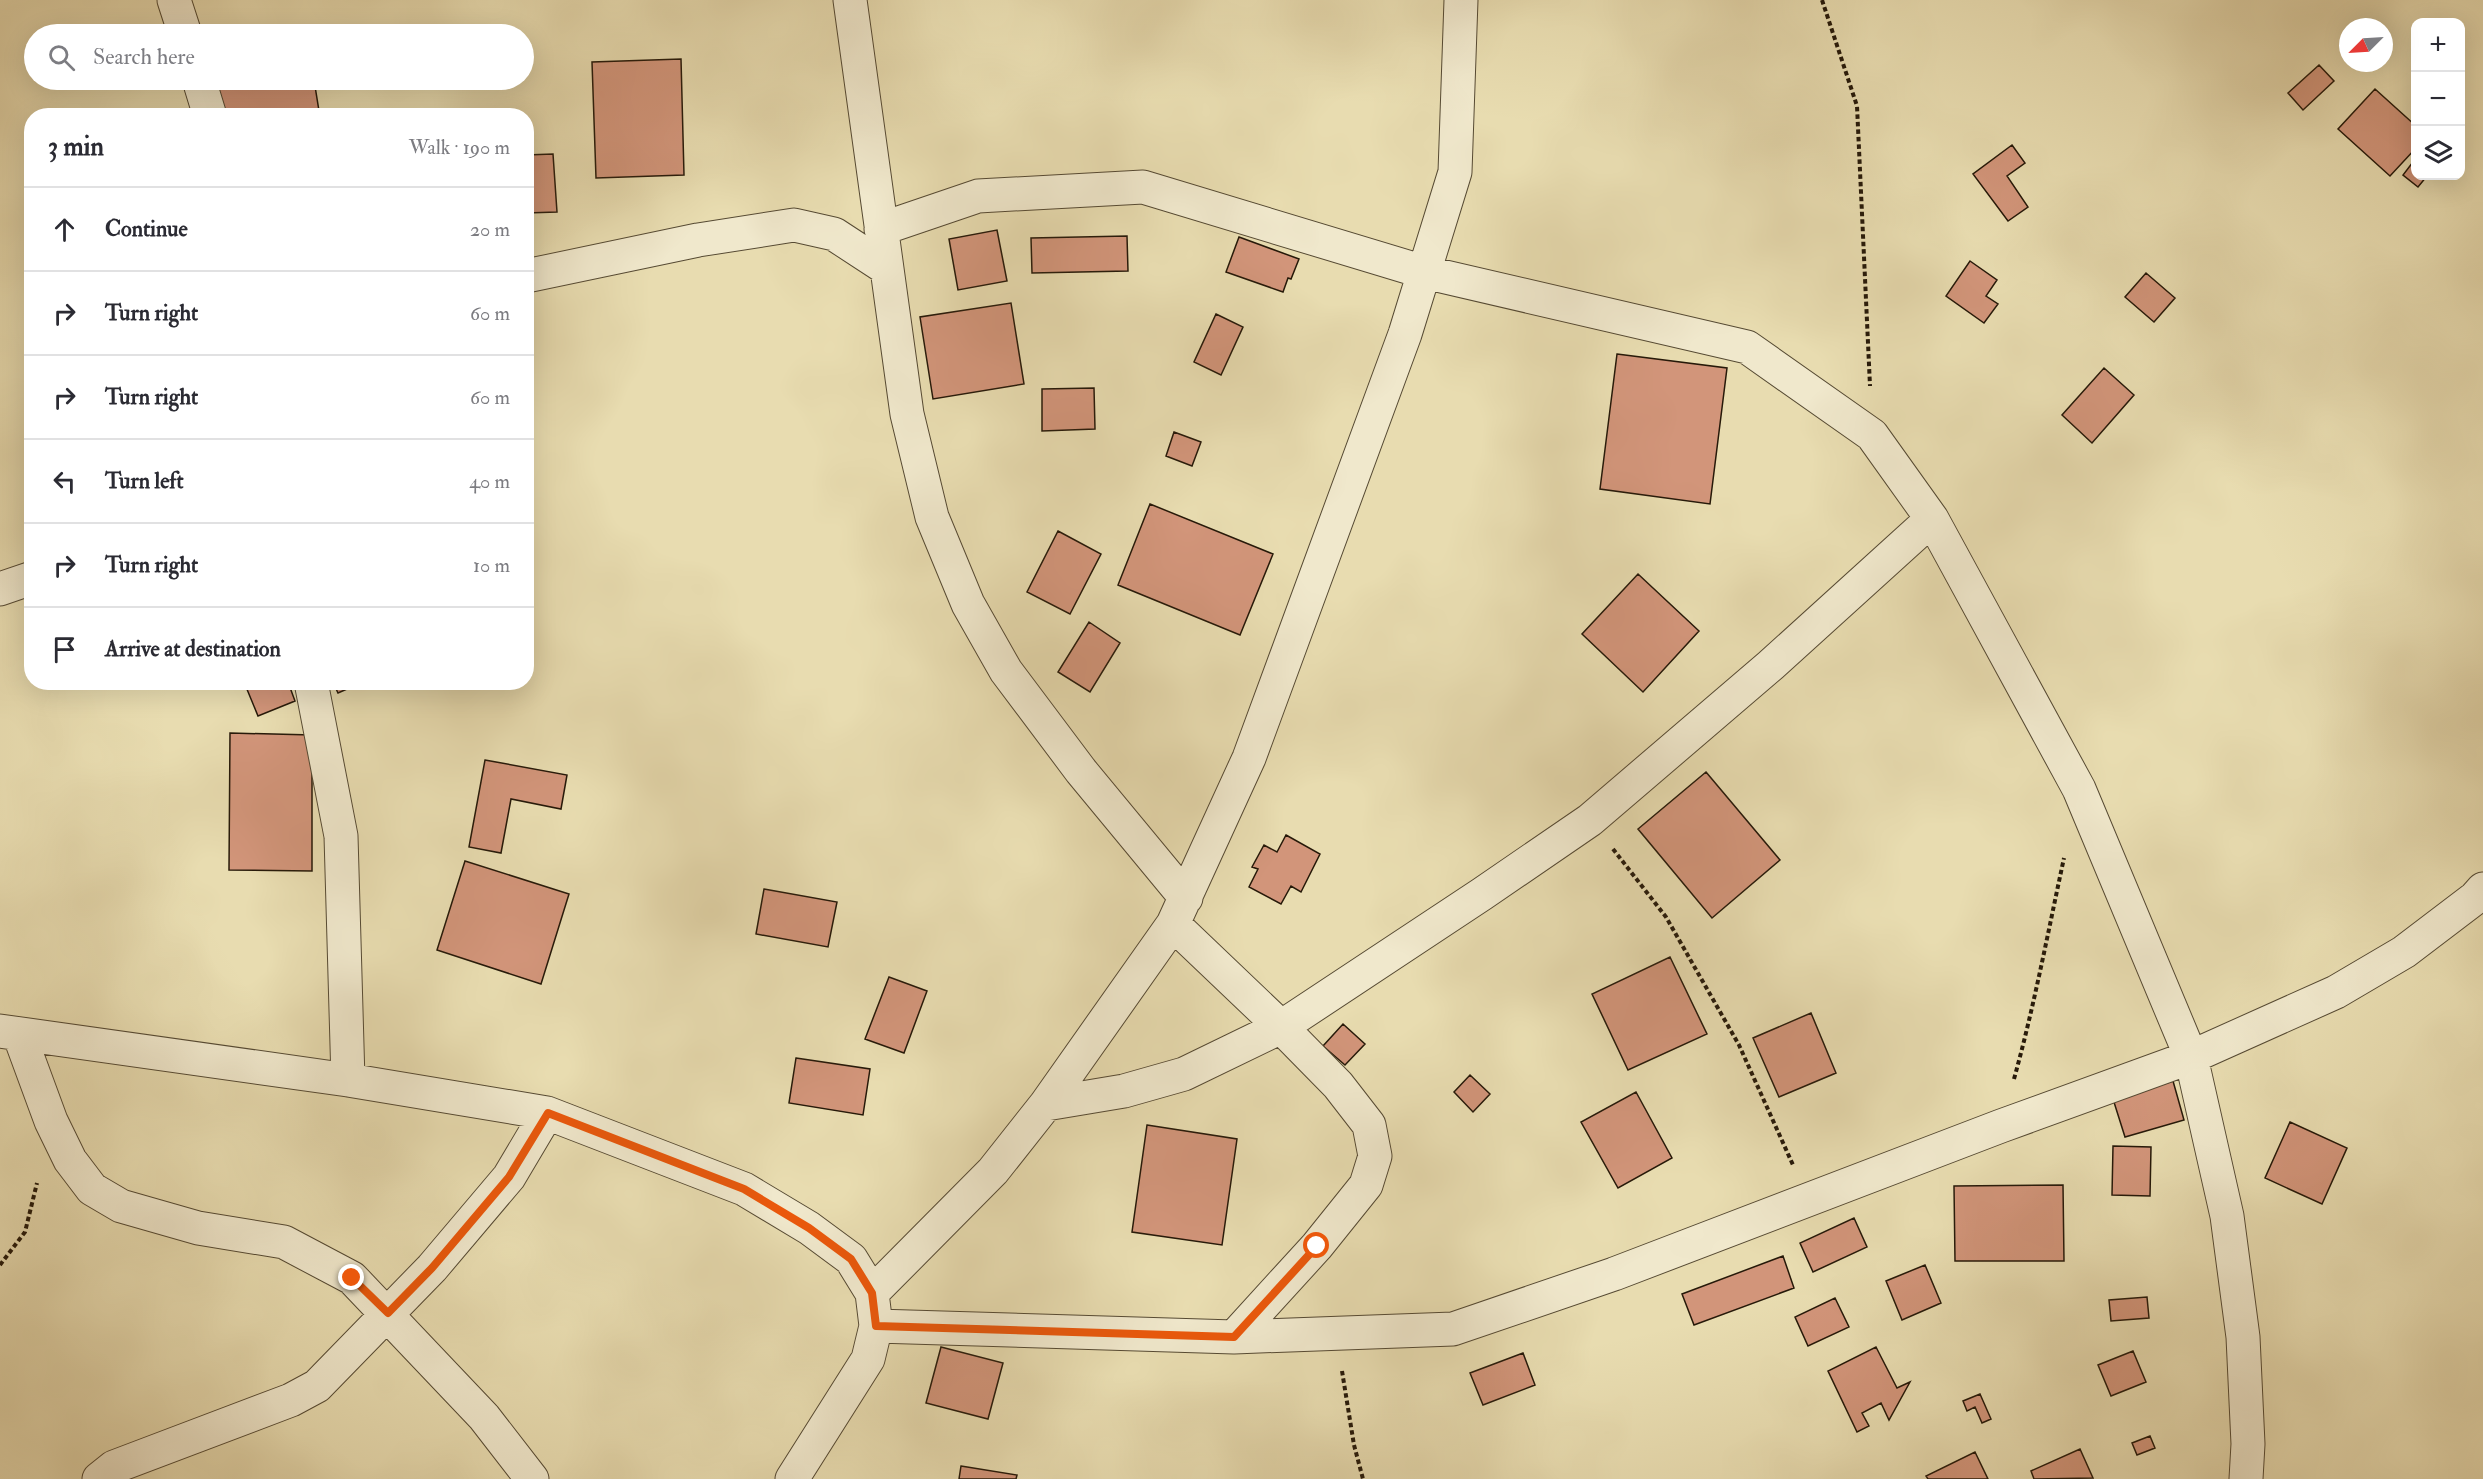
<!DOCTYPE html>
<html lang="en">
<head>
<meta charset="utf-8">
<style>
  :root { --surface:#fff; --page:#f2f2f3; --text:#2b2b33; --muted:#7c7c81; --line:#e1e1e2 }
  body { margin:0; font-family:"IM FELL Double Pica",serif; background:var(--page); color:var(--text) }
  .controls { position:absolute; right:18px; top:18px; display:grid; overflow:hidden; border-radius:12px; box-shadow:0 6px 24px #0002 }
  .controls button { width:54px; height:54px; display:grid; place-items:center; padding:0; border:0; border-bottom:2px solid var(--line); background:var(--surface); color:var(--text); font:30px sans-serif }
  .compass { position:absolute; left:2339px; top:18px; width:54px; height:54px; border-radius:50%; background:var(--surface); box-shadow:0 6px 24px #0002; rotate:246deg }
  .stop { position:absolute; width:18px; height:18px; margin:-14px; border:4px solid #ea580c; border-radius:50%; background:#fff }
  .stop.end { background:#ea580c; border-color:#fff; box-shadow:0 2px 6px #0008 }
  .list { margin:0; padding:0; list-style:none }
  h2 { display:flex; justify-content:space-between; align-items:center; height:78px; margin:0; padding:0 24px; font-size:26px }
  h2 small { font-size:20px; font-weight:400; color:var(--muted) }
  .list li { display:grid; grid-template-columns:39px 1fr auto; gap:18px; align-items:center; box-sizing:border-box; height:84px; padding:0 24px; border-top:2px solid var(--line) }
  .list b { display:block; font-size:22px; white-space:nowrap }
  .list em { font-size:20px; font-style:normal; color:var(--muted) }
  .icon { flex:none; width:33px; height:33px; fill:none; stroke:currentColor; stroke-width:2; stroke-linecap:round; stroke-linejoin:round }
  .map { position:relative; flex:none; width:2483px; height:1479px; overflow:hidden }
  .search { position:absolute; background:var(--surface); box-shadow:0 6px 24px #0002; left:24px; top:24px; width:510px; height:66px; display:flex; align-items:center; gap:15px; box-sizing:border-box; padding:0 21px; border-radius:33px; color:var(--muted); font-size:22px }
  .panel { position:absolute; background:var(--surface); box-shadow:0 6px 24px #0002; left:24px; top:108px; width:510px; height:582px; border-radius:24px }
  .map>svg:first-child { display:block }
</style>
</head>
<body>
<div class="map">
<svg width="2483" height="1479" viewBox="0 0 2483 1479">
  <rect width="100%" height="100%" fill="#e8dcb0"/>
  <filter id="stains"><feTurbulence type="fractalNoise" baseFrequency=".00333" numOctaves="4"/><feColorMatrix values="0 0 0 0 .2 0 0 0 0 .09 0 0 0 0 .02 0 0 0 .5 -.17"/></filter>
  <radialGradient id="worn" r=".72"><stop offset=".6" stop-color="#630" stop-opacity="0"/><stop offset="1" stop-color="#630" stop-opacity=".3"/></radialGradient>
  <path fill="#d2957a" stroke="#261909" stroke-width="1.5" d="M681,59L684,175L596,178L592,62Z
    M2319,65L2334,81L2303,110L2288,93Z
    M215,80H314L319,111L293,116H221Z
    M2375,89L2416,126V148L2390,176L2338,129Z
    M2012,145L2025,163L2007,176L2028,207L2008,221L1973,174Z
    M553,154L557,212L526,213V155Z
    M2416,158V176H2427L2418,187L2403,175Z
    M997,230L1007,281L958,290L949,239Z
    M1127,236L1128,271L1032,273L1031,238Z
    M1239,237L1299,259L1291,279L1288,278L1283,292L1226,272Z
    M1970,261L1997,280L1986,296L1998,304L1984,323L1946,296Z
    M2146,273L2175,298L2154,322L2125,297Z
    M1011,303L1024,384L933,399L920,317Z
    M1216,314L1243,327L1221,375L1194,362Z
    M1617,354L1727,368L1710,504L1600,489Z
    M2104,368L2134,395L2092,443L2062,415Z
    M1094,388L1095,429L1042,431V389Z
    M1174,432L1201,442L1192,466L1166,456Z
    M1150,504L1273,554L1240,635L1118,585Z
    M1058,531L1101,554L1070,614L1027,592Z
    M1638,574L1699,631L1643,692L1582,634Z
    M1089,622L1120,643L1090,692L1058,672Z
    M244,682H288L295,701L258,716Z
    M333,682H363L338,693Z
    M230,733L312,735V871L229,870Z
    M485,760L567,775L561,809L511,799L501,853L469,847Z
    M1706,772L1780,860L1712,918L1638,829Z
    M1286,835L1320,854L1301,892L1291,886L1281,904L1249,887L1258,869L1252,867L1264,845L1277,852Z
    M465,861L569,894L541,984L437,950Z
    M764,889L837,902L828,947L756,934Z
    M1670,957L1707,1034L1628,1070L1592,994Z
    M889,977L927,991L904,1053L865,1039Z
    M1811,1013L1836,1073L1779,1097L1753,1038Z
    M1343,1024L1365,1044L1345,1065L1323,1046Z
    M796,1058L870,1069L863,1115L789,1103Z
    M1470,1075L1490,1094L1473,1112L1454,1092Z
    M2173,1081L2184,1120L2125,1137L2113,1099Z
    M1636,1092L1672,1158L1618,1188L1581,1122Z
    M2290,1122L2347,1148L2322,1204L2265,1178Z
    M1147,1125L1237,1139L1222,1245L1132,1232Z
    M2113,1146L2151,1147L2150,1196L2112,1195Z
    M2063,1185L2064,1261H1955L1954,1186Z
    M1854,1218L1867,1247L1813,1272L1800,1243Z
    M1783,1256L1794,1288L1694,1325L1682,1294Z
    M1925,1265L1941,1303L1902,1320L1886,1281Z
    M2147,1297L2149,1318L2111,1321L2109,1300Z
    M1835,1298L1849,1327L1808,1346L1795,1317Z
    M941,1347L1003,1363L988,1419L926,1403Z
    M1876,1347L1897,1388L1910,1382L1889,1420L1881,1403L1862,1413L1869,1426L1857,1432L1828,1371Z
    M2133,1351L2146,1382L2111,1396L2098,1365Z
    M1523,1353L1535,1385L1483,1405L1470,1373Z
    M1980,1394L1991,1419L1982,1423L1975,1407L1967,1411L1963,1401Z
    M2150,1436L2155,1448L2137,1455L2132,1443Z
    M2080,1449L2093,1478L2034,1479L2031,1471Z
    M1975,1452L1988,1479H1928L1926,1476Z
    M961,1466L1017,1475L1016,1479H959Z"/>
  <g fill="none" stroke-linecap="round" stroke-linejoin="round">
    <defs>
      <path id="minor" d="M174,0L185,34
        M850,0L907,414L932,517L968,604L1006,671L1081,771L1186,898
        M199,80L210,116
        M881,229L978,196L1143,187L1424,272L1747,347L1872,435L1932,519L2079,789L2191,1057L2227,1216L2243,1337L2248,1444L2246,1479
        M526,276L698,240L794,225L834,234L886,268
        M0,589L32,578
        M311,682L341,836L348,1080
        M1173,924L1281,1027L1338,1085L1369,1125L1375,1156L1366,1185L1317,1246L1234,1337
        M0,1031L348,1080L547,1113L744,1189L809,1228L851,1259L872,1293L876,1326L868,1359L792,1479
        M19,1034L51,1121L70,1160L92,1189L121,1206L198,1228L284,1242L352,1278L484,1417L532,1479
        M1046,1104L1124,1091L1184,1074L1281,1027L1482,894L1590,820L1771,665L1932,519
        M872,1293L993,1171L1046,1104L1173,924L1249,758L1405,334L1455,172L1461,0
        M876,1326L1234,1337L1453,1329L1614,1274L2001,1126L2191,1057L2336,992L2404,952L2475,898L2483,889
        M99,1479L114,1467L291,1400L317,1386L432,1268L509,1177L547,1113"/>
    </defs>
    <use href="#minor" stroke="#564a33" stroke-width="35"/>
    <path stroke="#261909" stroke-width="4" stroke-dasharray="4.5 3" stroke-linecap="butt" d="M1822,0L1857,106L1870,386
      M1613,849L1666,917L1739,1045L1793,1165
      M2014,1079C2034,1007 2048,932 2064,858
      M0,1265L25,1232L37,1183
      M1342,1371L1354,1445L1363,1479"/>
    <use href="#minor" stroke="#f0e8cc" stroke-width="33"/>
  </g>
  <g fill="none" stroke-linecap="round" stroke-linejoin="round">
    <path stroke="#ea580c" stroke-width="8" d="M352,1278L388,1313L432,1268L509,1177L548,1113L744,1189L809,1228L851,1259L872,1293L876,1326L1234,1337L1317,1246"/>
  </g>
  <rect width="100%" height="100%" filter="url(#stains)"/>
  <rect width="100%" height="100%" fill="url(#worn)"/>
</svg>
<div class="controls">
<button>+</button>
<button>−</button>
<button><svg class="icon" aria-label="layers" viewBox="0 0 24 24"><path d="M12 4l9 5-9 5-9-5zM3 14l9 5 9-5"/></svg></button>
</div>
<svg class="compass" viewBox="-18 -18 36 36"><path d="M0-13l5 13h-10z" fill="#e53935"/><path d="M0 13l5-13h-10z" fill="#7c7c81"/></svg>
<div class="stop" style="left:1317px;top:1246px"></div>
<div class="stop end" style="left:352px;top:1278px"></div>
<div class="search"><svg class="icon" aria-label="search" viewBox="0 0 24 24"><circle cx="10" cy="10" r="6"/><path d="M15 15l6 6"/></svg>Search here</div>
<section class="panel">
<h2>3 min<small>Walk · 190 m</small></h2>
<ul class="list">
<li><svg class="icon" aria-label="ahead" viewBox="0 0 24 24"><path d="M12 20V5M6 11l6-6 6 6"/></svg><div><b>Continue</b></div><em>20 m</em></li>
<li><svg class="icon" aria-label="right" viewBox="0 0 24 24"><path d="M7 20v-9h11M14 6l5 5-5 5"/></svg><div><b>Turn right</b></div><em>60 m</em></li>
<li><svg class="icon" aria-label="right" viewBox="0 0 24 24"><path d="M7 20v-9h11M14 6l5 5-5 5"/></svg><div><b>Turn right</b></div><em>60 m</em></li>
<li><svg class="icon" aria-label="left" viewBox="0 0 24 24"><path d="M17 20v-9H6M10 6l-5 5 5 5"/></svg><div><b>Turn left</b></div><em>40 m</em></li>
<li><svg class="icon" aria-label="right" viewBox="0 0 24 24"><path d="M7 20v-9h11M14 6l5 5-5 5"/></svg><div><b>Turn right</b></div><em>10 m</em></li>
<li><svg class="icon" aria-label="arrive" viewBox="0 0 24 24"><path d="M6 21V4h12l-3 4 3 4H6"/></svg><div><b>Arrive at destination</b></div></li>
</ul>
</section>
</div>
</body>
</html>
